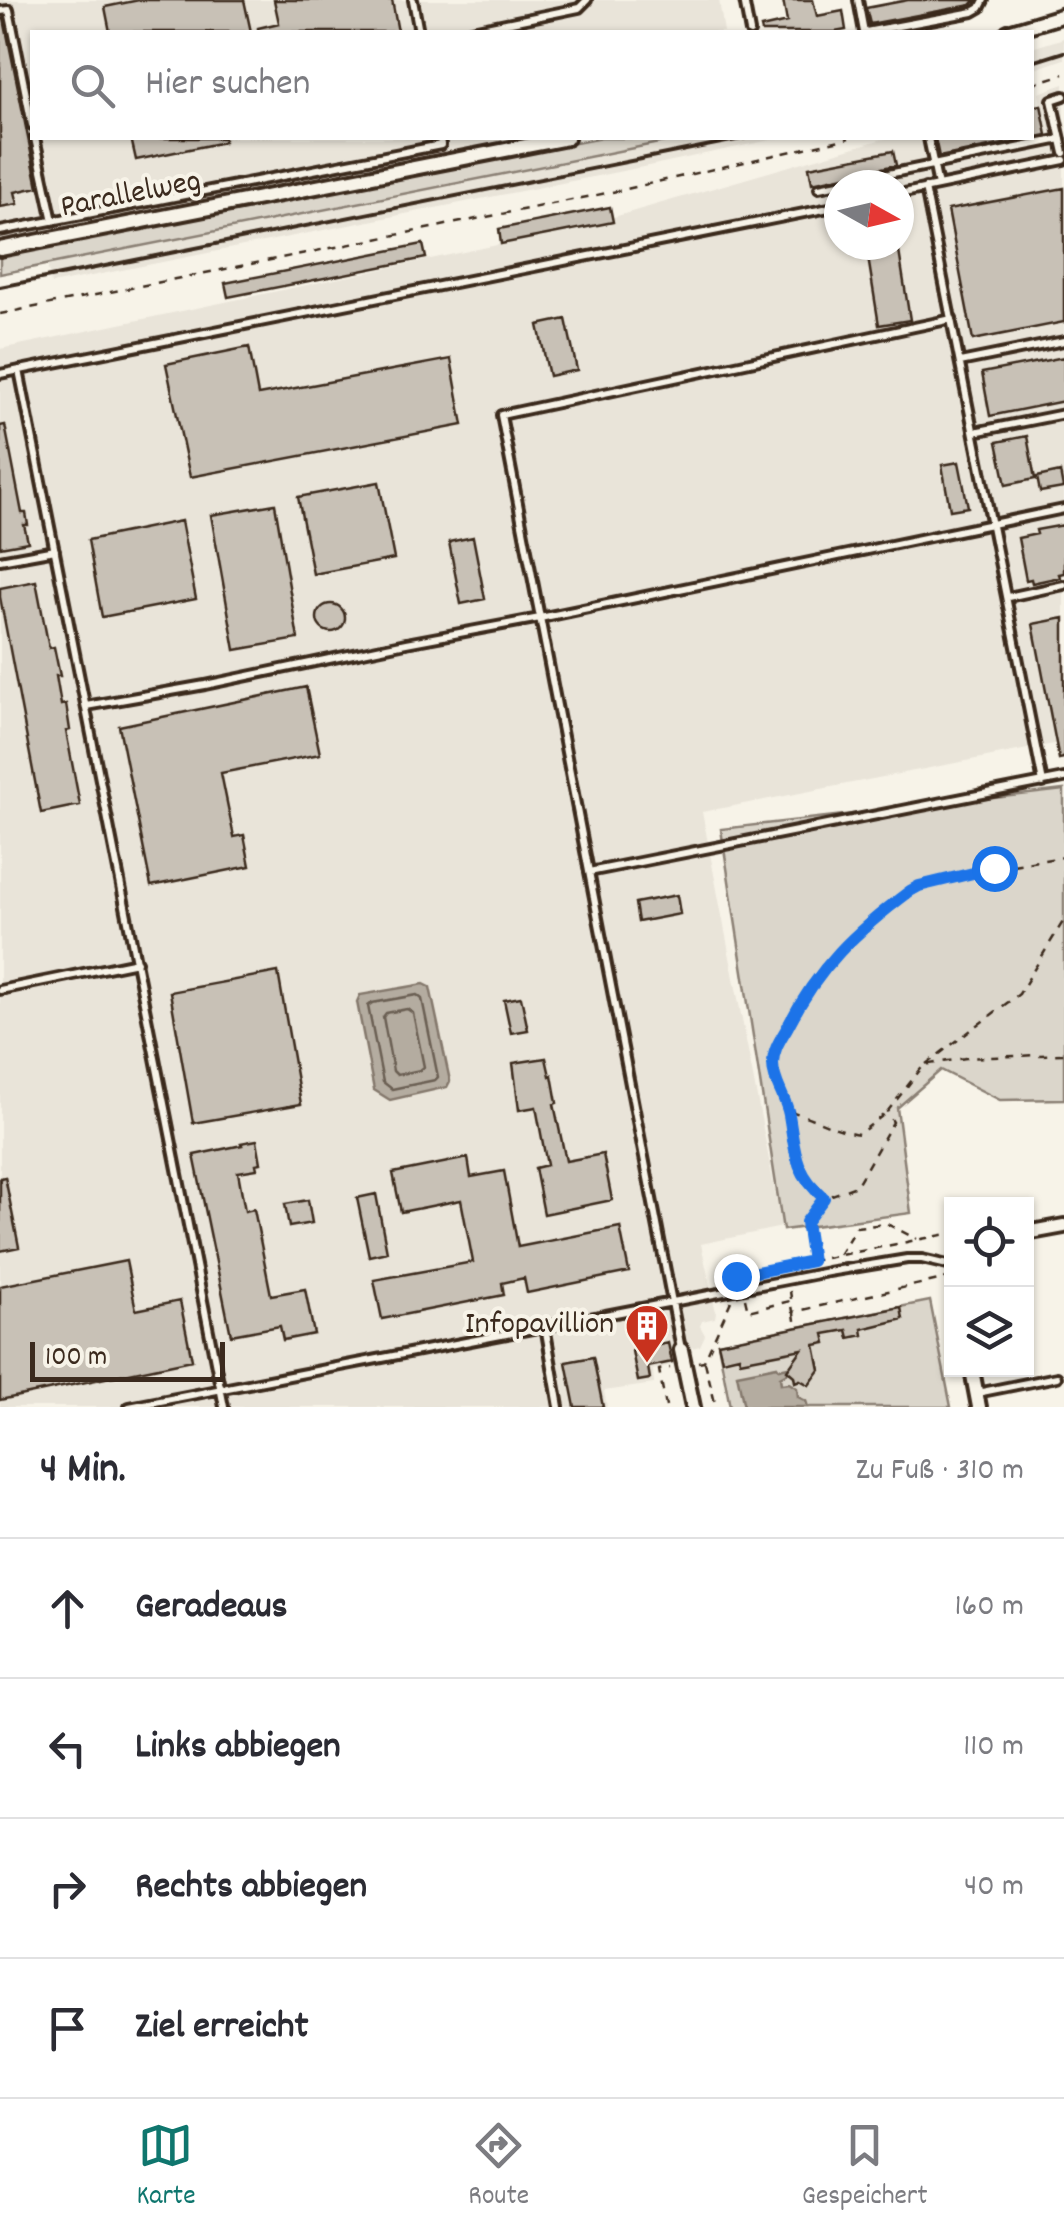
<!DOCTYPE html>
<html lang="de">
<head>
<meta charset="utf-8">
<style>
  :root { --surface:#fff; --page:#f7f7f7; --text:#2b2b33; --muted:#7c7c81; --line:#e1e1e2; --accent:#0f766e }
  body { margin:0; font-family:Dekko,sans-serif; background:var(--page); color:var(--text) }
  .controls { position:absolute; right:30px; bottom:30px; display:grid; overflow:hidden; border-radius:0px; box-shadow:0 2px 8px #0004 }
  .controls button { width:90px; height:90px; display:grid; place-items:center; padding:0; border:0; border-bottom:2px solid var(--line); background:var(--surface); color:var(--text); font:50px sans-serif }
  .compass { position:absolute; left:824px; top:170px; width:90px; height:90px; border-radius:50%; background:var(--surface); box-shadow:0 2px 8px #0004; rotate:98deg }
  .scale { position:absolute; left:30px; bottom:25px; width:195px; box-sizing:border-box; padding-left:10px; border:5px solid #3b2a1e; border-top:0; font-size:28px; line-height:35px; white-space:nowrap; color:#3b2a1e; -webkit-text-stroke:8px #f7f3e8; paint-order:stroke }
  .stop { position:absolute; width:30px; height:30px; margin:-22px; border:8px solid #1a73e8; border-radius:50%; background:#fff }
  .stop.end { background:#1a73e8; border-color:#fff; box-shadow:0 2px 10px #0008 }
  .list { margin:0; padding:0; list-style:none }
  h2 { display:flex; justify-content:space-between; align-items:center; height:130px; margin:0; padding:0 40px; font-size:42px }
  h2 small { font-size:32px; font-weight:400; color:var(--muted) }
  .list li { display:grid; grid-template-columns:65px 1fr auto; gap:30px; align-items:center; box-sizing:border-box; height:140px; padding:0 40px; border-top:2px solid var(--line) }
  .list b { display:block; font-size:38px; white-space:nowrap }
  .list em { font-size:32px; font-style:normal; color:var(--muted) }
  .icon { flex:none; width:55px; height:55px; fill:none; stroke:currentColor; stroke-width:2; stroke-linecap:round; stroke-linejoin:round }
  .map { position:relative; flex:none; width:1064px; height:1407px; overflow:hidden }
  .search { position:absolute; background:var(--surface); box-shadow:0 2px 8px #0004; left:30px; right:30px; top:30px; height:110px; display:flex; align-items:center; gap:25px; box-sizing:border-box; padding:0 35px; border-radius:0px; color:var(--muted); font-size:38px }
  .sheet { height:690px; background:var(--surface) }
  nav { display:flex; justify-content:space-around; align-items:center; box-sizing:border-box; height:140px; border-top:2px solid var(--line); background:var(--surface); font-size:28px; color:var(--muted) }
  nav a { display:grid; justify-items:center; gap:5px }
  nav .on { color:var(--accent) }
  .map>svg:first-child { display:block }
</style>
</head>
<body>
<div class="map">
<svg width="1064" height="1407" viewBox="0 0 1064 1407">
  <rect width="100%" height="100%" fill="#f7f3e8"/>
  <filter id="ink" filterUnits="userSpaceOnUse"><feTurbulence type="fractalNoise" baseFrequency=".01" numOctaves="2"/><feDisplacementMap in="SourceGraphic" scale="20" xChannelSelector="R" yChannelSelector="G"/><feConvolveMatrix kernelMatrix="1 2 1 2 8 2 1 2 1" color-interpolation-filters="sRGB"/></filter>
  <g filter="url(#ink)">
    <path fill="#e9e4d9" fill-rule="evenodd" d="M0,0H719L724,32H32V138H514L0,239Z
      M1064,38V59L1032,70V48Z
      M1064,84V742L702,812L782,1227L701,1244L716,1312L715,1318L702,1321L700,1326L705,1335L700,1346L682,1350V1362L653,1370L654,1384L604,1391L607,1407H0V349L569,230L886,138H1032V107L1041,105L1039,93ZM839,185H899V245H839Z
      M684,138H780L653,165L51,284L47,264Z"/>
    <path fill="#dbd6cb" stroke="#8b8074" stroke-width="2.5" d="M601,138H684L0,274V255Z
      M1064,790V1099L1000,1100L941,1070L897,1108L911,1213L783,1230L721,829Z
      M930,1301L951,1407H730L718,1343Z"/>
    <path fill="#b4aca0" stroke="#84786c" stroke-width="2.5" d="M424,984L430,987L450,1081L447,1087L390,1100L374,1090L357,1002L360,995Z
      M777,1366L779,1369L788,1367L789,1372L780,1377L781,1384L789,1383L797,1388L798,1397L806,1401L808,1407H744L737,1374Z"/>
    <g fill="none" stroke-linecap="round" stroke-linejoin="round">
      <path stroke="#6b5e52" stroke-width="2.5" d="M417,995L422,999L438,1077L435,1080L392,1089L383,1082L368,1006L372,1003Z
        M407,1009L413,1013L424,1067L420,1070L397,1075L393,1071L383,1017L386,1013Z"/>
    </g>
    <path fill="#c8c1b6" stroke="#3b2a1e" stroke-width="2.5" d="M139,0H244L251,32H110L105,7Z
      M274,0H392L398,32H258V28L279,23Z
      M783,0H813L817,16L843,11L846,30L835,32H762L761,28L787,22Z
      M908,0H976L971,5L870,24L866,8Z
      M0,19H4L38,187L15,192L18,204L0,207Z
      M1041,105L1047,135L1032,138V107Z
      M131,138H224V142L136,160Z
      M935,138H1013L1014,142L939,157Z
      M893,151L896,165L812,183L809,167Z
      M1064,188V322L973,340L948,210Z
      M610,207L613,222L501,244L499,229Z
      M423,244L426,258L228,297L225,283Z
      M866,245H898L910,320L879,325Z
      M566,319L577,370L549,376L538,325Z
      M249,347L258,395L451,359L463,425L190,477L166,364Z
      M1064,357V401L990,416L982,373Z
      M5,425L22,513H26L28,525H24L28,542L0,547V426Z
      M1027,436L1035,479L1006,485L997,442Z
      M959,462L968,507L950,510L942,465Z
      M1060,472L1063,488L1040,492L1037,477Z
      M379,482L394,559L313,574L298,497Z
      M275,504L298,639L235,650L211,515Z
      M181,521L196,599L102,617L88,540Z
      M1064,525V573L1059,574L1060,577L1032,583L1031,579L1026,580L1018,538L1037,534L1036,530Z
      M473,537L485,599L461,604L449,542Z
      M36,581L49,648L54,647L60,676H56L61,705L66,704L70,730L66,731L80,805L41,813L0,597V588Z
      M317 618a14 14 0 1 1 28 0a14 14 0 1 1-28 0Z
      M1064,618V758L1059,759L1033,624Z
      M306,687L320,754L221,773L234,837L244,835L250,866L151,886L119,726Z
      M677,895L680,914L638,922L635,903Z
      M278,972L301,1104L193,1123L170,992Z
      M521,997L528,1030L511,1033L504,1000Z
      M546,1058L550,1076L552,1075L557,1103L554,1104L566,1161L603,1154L612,1200L544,1214L535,1168L547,1165L536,1107L519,1110L513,1063Z
      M257,1140L261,1163L256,1164L257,1169L238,1172L245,1211L254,1209L271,1295L305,1289L314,1334L283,1340L280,1326L231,1335L194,1155L242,1145L241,1143Z
      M468,1158L471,1177L504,1171L518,1247L620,1227L629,1272L527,1293L524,1278L502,1283L504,1295L382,1319L374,1280L473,1262L461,1200L401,1212L393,1173Z
      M5,1177L19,1247L0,1251V1178Z
      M376,1194L387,1252L369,1256L357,1198Z
      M308,1200L312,1223L289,1227L285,1204Z
      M126,1261L136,1310L180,1301L192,1360L0,1400V1286Z
      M901,1307L903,1319L862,1329L863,1335L849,1338L847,1330L824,1334L826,1343L815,1345L820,1370L809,1385L800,1380L795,1382L794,1376L787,1370L802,1349L740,1361L739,1356L722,1360L718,1343Z
      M668,1343L672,1362L648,1367L650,1379L638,1381L632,1351Z
      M593,1357L603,1407H575L566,1362Z"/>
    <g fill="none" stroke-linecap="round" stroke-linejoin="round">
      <defs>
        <path id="lane" d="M413,0L419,32
          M744,0L750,32
          M858,0L864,32
          M0,11L9,10L32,125
          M462,32L579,8L587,0
          M866,32L973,12L980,8L984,0
          M1064,96L1052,100L1064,153
          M35,138L53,221
          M928,138L938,186
          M819,188L1061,139
          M925,188L1043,783
          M899,194L1064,160
          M0,231L441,145L440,138
          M960,362L1064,341
          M19,370L224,1407
          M0,374L839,206
          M974,432L1064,414
          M0,560L55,550
          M1008,597L1064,585
          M86,706L205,685L406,643L540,618L1064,509
          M589,872L1064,778
          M0,990L137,962
          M545,1326L559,1407
          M681,1349L501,415L952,319
          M977,1393L1057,1377
          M129,1407L828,1272L907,1259H922L952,1266"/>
        <path id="street" d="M1008,32L1064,15
          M0,249L567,138
          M1026,1233L1064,1226
          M681,1350L693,1407
          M972,1370L979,1407"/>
      </defs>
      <use href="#lane" stroke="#3b2a1e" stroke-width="14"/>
      <use href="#street" stroke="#3b2a1e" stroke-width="20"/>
      <path stroke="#3b2a1e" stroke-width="2.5" stroke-dasharray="8 8" stroke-linecap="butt" d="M1032,84L1064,74
        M0,314L622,190L849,138
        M926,1064L1019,994L1064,920
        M790,1111C814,1118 835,1130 859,1134L886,1113
        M824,1198L808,1185L799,1162L791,1140L789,1111L778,1089L773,1070L774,1053L812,983L842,947L900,898L919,886L994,868L1064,857
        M839,1255L856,1227L887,1224L917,1239
        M813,1264L806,1222L824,1198L856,1186L893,1122L887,1112L924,1065L966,1058L1064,1054
        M736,1279L735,1276L952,1233
        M790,1291L793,1312L952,1277
        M745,1298L748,1311L790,1301
        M794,1313L796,1328
        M698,1362L704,1361L731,1301
        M705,1362L716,1407
        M666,1407L659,1370L670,1368"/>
      <use href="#lane" stroke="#f7f3e8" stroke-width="6"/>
      <use href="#street" stroke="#f7f3e8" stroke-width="12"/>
      <path stroke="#3b2a1e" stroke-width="4" d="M1032,62L1064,52
        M0,287L746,138"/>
    </g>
  </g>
  <g fill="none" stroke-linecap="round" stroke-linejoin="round" filter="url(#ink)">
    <path stroke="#1a73e8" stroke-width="12" d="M736,1276L812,1261L806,1222L824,1198C794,1173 795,1149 789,1115C786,1097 773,1083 773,1064C773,1050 780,1040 787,1028C819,966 854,933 910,891L919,886L994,868"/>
  </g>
  <defs>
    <symbol id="building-pin" viewBox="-11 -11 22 30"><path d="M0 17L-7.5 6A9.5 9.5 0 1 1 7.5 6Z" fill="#c8321e" stroke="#f7f3e8"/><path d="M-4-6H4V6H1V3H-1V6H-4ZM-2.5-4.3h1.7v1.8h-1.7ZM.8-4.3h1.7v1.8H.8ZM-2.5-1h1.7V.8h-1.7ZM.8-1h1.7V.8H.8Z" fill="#fff"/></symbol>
  </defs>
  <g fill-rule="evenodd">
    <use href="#building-pin" x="622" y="1301" width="50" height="68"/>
  </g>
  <g text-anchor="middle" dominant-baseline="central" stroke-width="8" stroke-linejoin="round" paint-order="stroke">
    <g font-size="32" fill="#3b2a1e" stroke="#f7f3e8">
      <text transform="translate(131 196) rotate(-11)">Parallelweg</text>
    </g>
    <g font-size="32" fill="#3b2a1e" stroke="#f7f3e8" text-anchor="end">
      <text x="614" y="1326">Infopavillion</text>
    </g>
  </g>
</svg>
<div class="controls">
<button><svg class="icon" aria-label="locate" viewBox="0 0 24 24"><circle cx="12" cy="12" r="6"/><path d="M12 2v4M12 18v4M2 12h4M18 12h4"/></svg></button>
<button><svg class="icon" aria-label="layers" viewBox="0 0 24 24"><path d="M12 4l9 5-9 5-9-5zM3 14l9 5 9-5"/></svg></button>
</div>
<svg class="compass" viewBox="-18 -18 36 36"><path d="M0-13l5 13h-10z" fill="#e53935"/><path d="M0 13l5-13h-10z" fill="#7c7c81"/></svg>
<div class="scale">100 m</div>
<div class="stop" style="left:994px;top:868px"></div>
<div class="stop end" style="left:736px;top:1276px"></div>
<div class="search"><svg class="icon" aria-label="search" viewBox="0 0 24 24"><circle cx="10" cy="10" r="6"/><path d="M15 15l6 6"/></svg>Hier suchen</div>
</div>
<section class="sheet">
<h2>4 Min.<small>Zu Fuß · 310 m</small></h2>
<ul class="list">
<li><svg class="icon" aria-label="ahead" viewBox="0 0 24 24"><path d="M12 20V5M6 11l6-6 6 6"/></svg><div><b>Geradeaus</b></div><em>160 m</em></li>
<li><svg class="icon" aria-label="left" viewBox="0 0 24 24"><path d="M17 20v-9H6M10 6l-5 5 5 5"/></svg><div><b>Links abbiegen</b></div><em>110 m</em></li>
<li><svg class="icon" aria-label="right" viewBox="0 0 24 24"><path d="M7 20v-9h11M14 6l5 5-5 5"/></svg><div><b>Rechts abbiegen</b></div><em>40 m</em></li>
<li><svg class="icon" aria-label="arrive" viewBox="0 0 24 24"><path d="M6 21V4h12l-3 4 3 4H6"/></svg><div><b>Ziel erreicht</b></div></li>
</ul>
</section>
<nav>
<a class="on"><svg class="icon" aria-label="map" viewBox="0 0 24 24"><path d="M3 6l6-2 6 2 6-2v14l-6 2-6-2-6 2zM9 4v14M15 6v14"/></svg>Karte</a>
<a><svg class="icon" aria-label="directions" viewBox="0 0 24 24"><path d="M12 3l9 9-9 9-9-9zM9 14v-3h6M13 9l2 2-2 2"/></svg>Route</a>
<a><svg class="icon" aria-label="saved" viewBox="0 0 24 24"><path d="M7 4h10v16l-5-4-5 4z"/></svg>Gespeichert</a>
</nav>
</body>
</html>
